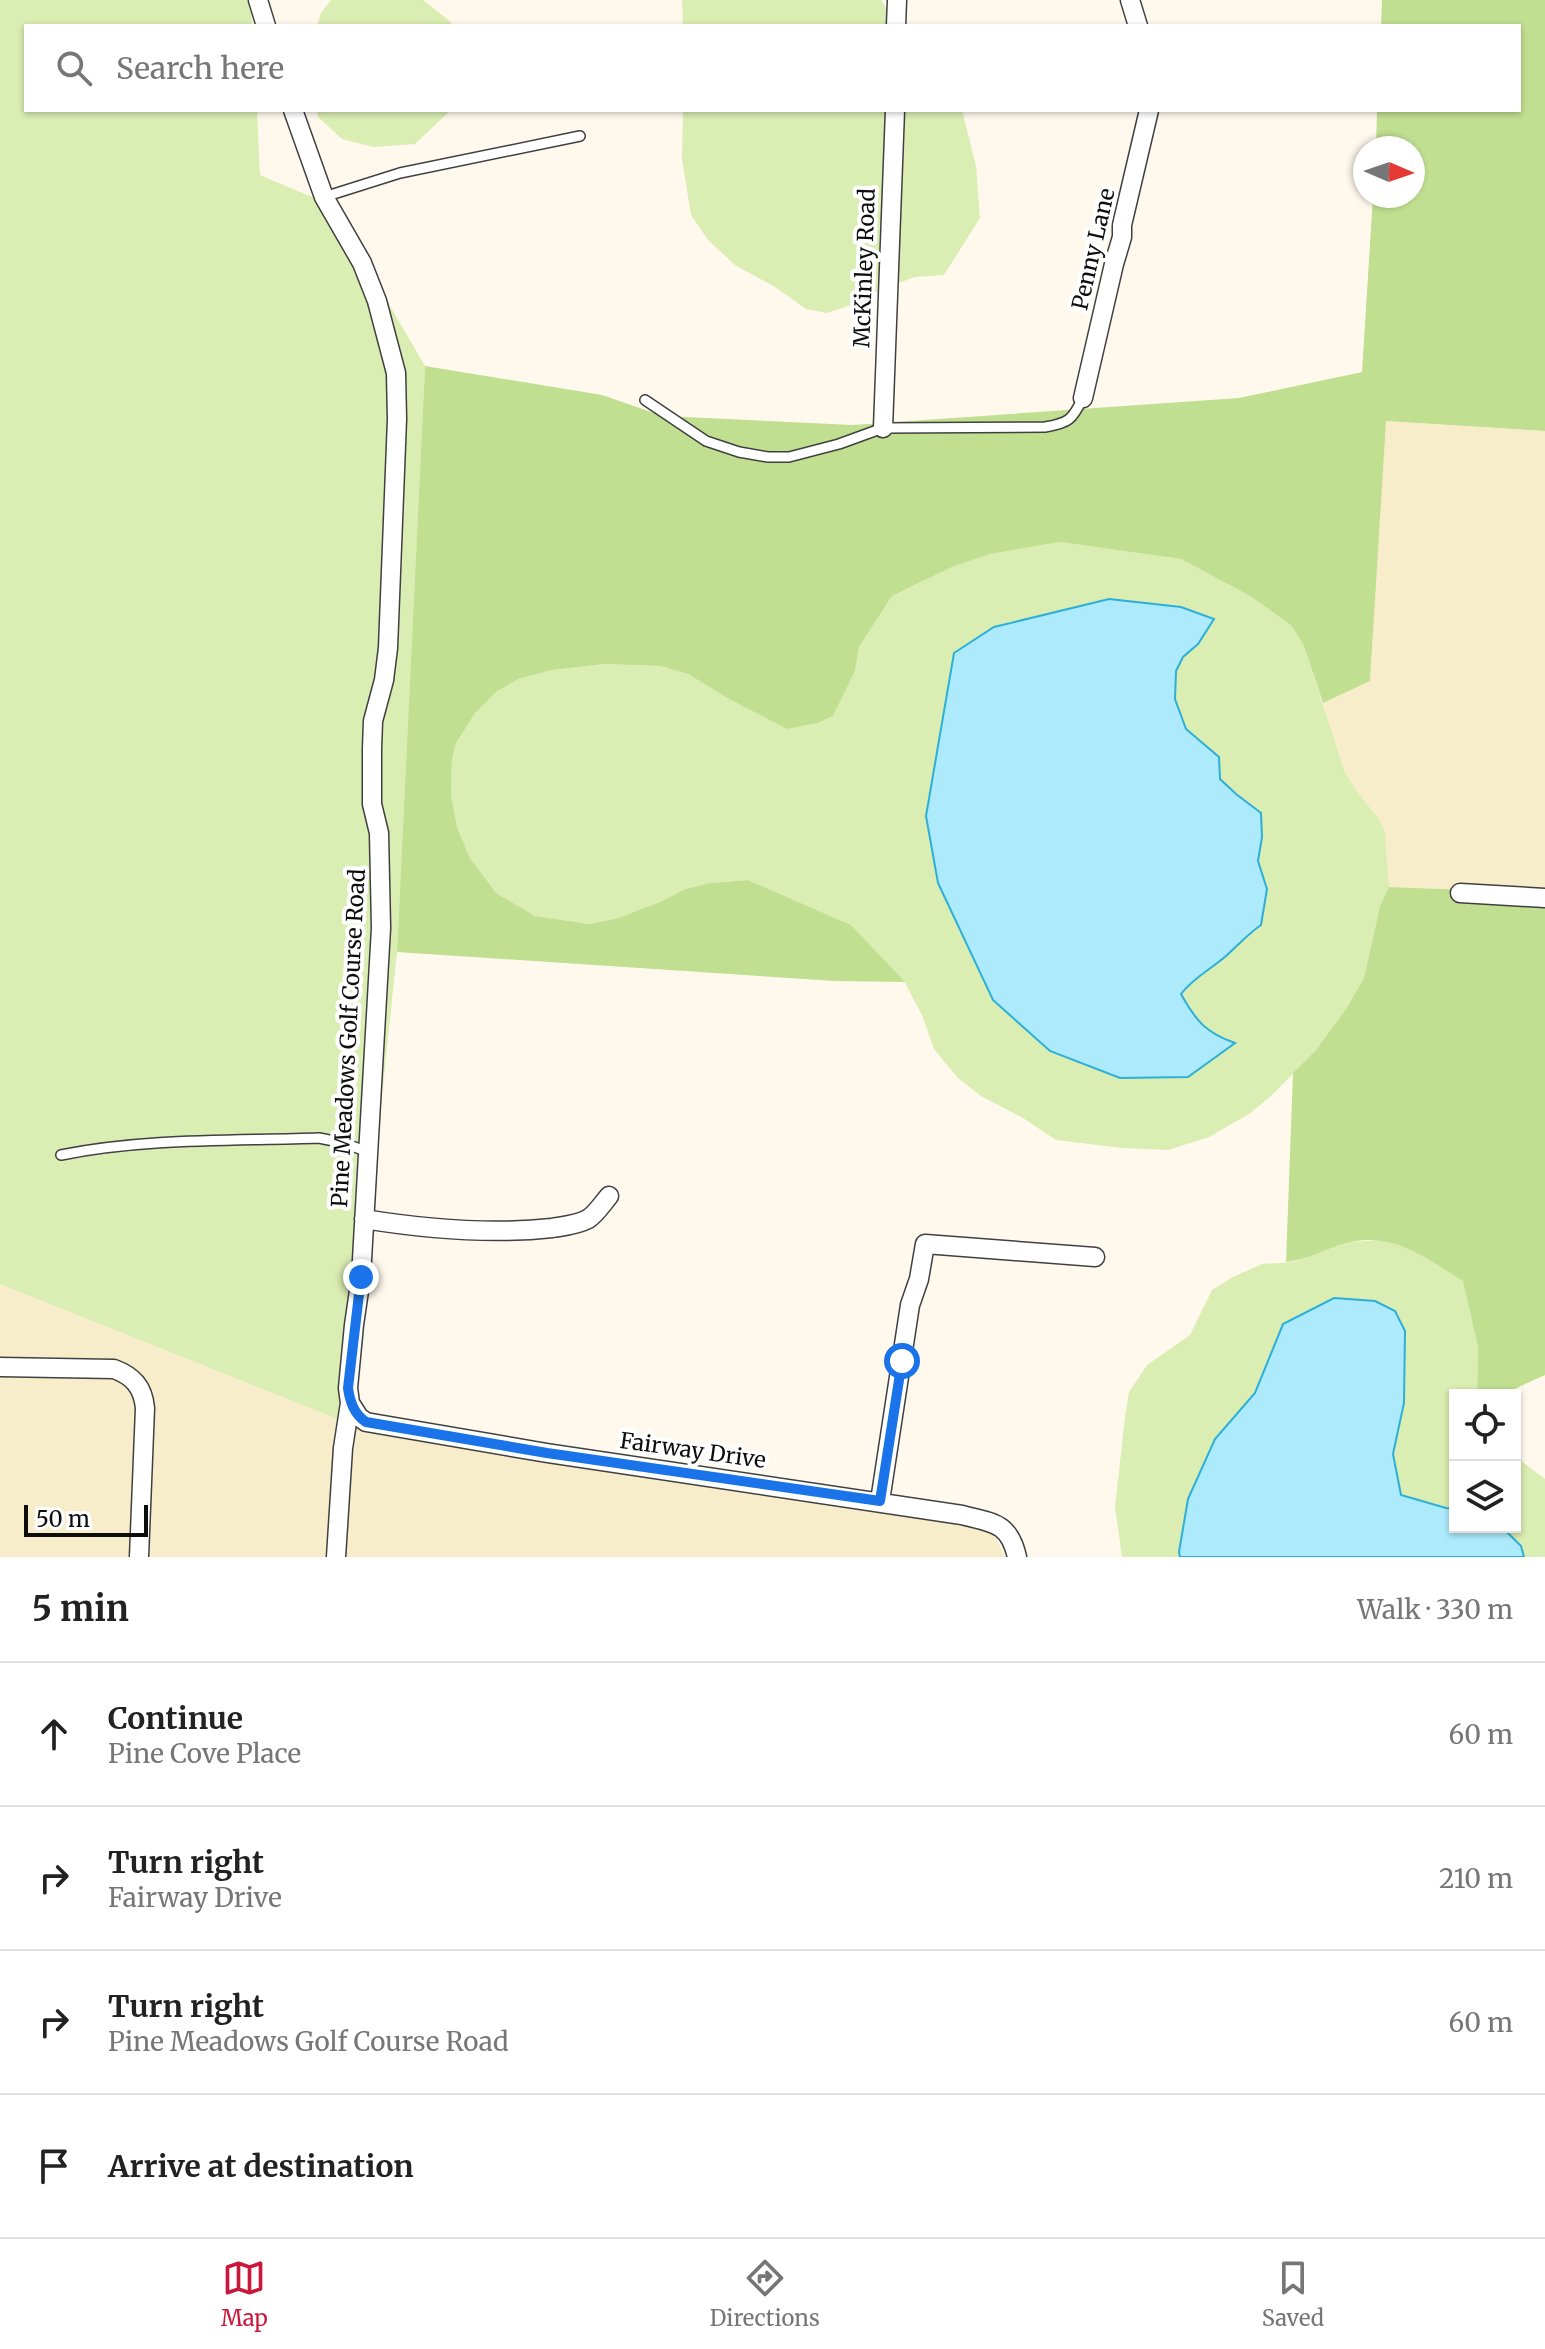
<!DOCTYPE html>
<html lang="en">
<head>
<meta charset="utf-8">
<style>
  :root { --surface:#fff; --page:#f6f6f6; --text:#222; --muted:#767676; --line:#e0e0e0; --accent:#c9183c }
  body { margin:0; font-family:Merriweather,serif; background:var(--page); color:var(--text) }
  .controls { position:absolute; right:24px; bottom:24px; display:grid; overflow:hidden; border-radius:0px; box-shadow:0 2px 6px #0004 }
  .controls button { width:72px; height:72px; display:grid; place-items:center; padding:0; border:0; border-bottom:2px solid var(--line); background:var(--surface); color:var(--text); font:40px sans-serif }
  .compass { position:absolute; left:1353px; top:136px; width:72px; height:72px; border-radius:50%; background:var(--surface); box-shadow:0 2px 6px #0004; rotate:92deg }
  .scale { position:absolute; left:24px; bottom:20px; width:124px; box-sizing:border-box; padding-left:8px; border:4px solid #0d0d0d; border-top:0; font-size:22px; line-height:28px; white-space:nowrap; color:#0d0d0d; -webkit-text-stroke:6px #fff; paint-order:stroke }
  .stop { position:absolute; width:24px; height:24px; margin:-18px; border:6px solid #1a73e8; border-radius:50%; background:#fff }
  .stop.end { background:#1a73e8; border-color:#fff; box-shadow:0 2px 8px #0008 }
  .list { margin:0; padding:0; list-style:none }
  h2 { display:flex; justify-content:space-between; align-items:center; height:104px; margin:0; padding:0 32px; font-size:34px }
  h2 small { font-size:26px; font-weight:400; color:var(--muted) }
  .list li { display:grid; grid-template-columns:52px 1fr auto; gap:24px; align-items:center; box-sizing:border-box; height:144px; padding:0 32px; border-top:2px solid var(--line) }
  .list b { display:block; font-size:30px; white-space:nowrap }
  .list p { margin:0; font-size:26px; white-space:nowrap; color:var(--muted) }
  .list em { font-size:26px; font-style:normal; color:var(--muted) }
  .icon { flex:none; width:44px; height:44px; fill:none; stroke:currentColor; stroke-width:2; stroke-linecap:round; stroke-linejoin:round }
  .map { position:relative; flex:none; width:1545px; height:1557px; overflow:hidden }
  .search { position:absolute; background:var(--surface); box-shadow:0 2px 6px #0004; left:24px; right:24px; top:24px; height:88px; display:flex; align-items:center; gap:20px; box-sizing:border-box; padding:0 28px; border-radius:0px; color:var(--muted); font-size:30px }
  .sheet { height:680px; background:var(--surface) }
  nav { display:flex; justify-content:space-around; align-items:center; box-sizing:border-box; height:112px; border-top:2px solid var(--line); background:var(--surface); font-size:22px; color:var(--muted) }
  nav a { display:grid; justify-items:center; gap:4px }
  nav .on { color:var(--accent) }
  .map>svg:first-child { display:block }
</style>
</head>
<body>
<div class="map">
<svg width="1545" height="1557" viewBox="0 0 1545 1557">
  <rect width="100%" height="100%" fill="#fff9ed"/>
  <path fill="#f8edca" d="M1385,421L1545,431V893L1389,887L1385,833L1345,773L1332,738L1323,703L1370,681Z
    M0,1284L348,1423L976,1520L996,1538L1005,1557H0Z"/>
  <path fill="#daedb2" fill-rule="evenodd" d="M0,0H251L252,26H26V110H257L260,175L331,205L425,366L397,952L348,1423L0,1284Z
    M331,0H423L451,22L452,26H317L321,13Z
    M682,0H881L898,26H683Z
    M317,110H451L415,144L373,147L342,139L318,117Z
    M683,110H962L976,166L980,218L944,275L915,277L880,290L848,306L827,313L806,309L775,287L735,265L708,240L691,215L682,159Z
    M1060,542L1181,559L1250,596L1291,625L1304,646L1345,773L1359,794L1379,819L1385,833L1389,887L1380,906L1364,978L1346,1009L1316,1050L1270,1097L1249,1114L1209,1137L1168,1150L1122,1148L1056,1140L1023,1118L981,1096L958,1078L934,1049L922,1015L905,983L851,925L748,880L710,883L685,889L660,902L618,918L590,924L535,916L514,905L497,894L470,858L457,827L451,795L452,760L456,743L475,712L496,692L517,679L552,670L605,664L660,666L688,674L729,699L787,729L818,723L833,716L855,671L859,647L892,596L952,567L990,554ZM1198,644L1183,657L1176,671L1175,699L1186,729L1219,757L1220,779L1236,794L1262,837L1258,861L1267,889L1261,925C1248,934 1238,945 1226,956C1211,969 1193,978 1181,994L1193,1016L1215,1036L1234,1044L993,1000L938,883L926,816L954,653Z
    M1384,1240L1415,1251L1463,1280L1478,1347L1477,1395H1455V1509L1446,1508L1401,1495L1393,1454L1404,1403L1283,1324L1255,1393L1215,1439L1188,1499L1179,1551L1180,1557H1122L1115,1507L1125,1417L1129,1392L1147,1365L1190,1335L1212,1290L1233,1277L1262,1264L1293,1262L1349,1242Z
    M1515,1456L1545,1479V1557H1524L1521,1546L1502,1527H1515Z"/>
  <path fill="#c0df90" d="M1382,0H1545V431L1386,421L1370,681L1323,703L1304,646L1291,625L1250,596L1181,559L1060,542L990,554L952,567L892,596L859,647L855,671L833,716L818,723L787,729L729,699L688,674L660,666L605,664L552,670L518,679L496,692L475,713L456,743L452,760L451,795L457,827L470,858L497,894L535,916L590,924L618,918L660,902L685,889L710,883L748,880L851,925L905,982L835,981L397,952L425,366L602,395L663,416L853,425L1239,398L1362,372L1373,196H1413V148H1376L1377,110H1519V26H1381Z
    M1389,887L1545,893V1375L1501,1395H1477L1478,1347L1463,1281C1426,1258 1392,1231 1346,1243C1326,1249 1306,1260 1286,1262L1293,1073L1316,1050L1346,1009L1364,978L1380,906Z"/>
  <path fill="#aceafc" stroke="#2cafda" stroke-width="2" d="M1109,599L1181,607L1214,619L1198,644L1183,657L1176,671L1175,699L1186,729L1219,757L1220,779L1236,794L1261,813L1262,837L1258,861L1267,889L1261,925C1248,934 1238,945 1226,956C1211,969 1193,978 1181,994C1196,1021 1206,1033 1235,1043L1188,1077L1120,1078L1050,1051L993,1000L938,883L926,816L954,653L994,627Z
    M1334,1298L1375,1301L1395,1311L1405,1331L1404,1403L1393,1454L1401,1495L1446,1508L1455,1509V1527H1502L1521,1546L1524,1557H1180L1179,1552L1188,1499L1215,1439L1255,1393L1283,1324Z"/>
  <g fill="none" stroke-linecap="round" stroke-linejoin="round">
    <defs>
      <path id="lane" d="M324,197L400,173L580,136
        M645,400L706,441L739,452L768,457H789L839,444L883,428L1045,427C1069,423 1072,420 1083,398
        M61,1155C145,1138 234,1141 319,1138L344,1143L368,1152"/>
      <path id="street" d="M258,0L266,26
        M1130,0L1138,26
        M896,26L897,0
        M293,110L324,197L362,263L377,301L396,373L397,419L388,648L384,680L373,721L372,749V804L379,833L381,928L361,1277L354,1325L348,1388L350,1403L343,1448L336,1557
        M1083,398L1114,264L1122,237V225L1149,110
        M883,428L895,110
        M1460,893L1545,898
        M364,1219C426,1229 489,1235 552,1228C564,1226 577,1225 588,1219C596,1214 603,1203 609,1196
        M0,1367L114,1369C133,1376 143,1387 145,1408L139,1557
        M350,1403L359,1417L366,1422L547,1453L962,1515C993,1523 1009,1522 1017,1557
        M880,1501L910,1305L919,1279L925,1244L1095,1257"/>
    </defs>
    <use href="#lane" stroke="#404040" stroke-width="12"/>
    <use href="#street" stroke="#404040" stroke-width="21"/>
    <use href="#lane" stroke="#fff" stroke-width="9"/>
    <use href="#street" stroke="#fff" stroke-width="18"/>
  </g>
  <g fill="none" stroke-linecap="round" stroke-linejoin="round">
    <path stroke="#1a73e8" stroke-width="10" d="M361,1277L348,1388C350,1402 354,1414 366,1422L547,1453L880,1501L902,1361"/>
  </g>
  <g text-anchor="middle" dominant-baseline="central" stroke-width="8" stroke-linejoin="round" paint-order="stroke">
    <g font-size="22" fill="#0d0d0d" stroke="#fff">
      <text transform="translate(1093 249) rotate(-77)">Penny Lane</text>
      <text transform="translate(864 268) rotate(-88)">McKinley Road</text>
      <text transform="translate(348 1038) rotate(-87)">Pine Meadows Golf Course Road</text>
      <text transform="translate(693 1450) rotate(8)">Fairway Drive</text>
    </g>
  </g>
</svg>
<div class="controls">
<button><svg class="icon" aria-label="locate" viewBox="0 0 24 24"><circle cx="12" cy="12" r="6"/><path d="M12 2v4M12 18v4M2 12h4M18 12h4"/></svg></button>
<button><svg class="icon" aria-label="layers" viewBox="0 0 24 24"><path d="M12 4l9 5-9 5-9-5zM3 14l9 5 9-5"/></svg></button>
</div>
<svg class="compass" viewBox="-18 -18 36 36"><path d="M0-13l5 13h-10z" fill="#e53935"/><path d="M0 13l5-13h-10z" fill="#767676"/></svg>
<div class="scale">50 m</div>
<div class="stop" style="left:902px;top:1361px"></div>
<div class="stop end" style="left:361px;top:1277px"></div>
<div class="search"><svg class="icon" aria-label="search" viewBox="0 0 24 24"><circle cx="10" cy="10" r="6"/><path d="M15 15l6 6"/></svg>Search here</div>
</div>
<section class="sheet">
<h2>5 min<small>Walk · 330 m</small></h2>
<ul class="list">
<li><svg class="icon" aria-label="ahead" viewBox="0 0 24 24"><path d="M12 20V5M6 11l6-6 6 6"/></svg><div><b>Continue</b><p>Pine Cove Place</p></div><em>60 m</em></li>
<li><svg class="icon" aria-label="right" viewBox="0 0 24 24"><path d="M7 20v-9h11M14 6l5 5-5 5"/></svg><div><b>Turn right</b><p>Fairway Drive</p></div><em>210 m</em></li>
<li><svg class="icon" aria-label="right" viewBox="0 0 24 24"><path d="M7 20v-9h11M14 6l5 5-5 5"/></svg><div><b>Turn right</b><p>Pine Meadows Golf Course Road</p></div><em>60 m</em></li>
<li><svg class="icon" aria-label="arrive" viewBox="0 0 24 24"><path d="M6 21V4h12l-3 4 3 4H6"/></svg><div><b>Arrive at destination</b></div></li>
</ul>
</section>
<nav>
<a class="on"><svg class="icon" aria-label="map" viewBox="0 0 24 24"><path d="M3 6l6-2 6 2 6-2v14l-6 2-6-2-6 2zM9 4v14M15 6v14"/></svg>Map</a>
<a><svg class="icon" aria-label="directions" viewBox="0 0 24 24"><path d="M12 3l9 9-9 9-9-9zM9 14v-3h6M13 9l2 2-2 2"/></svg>Directions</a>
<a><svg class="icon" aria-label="saved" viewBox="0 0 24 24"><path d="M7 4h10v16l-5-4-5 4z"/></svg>Saved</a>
</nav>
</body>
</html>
